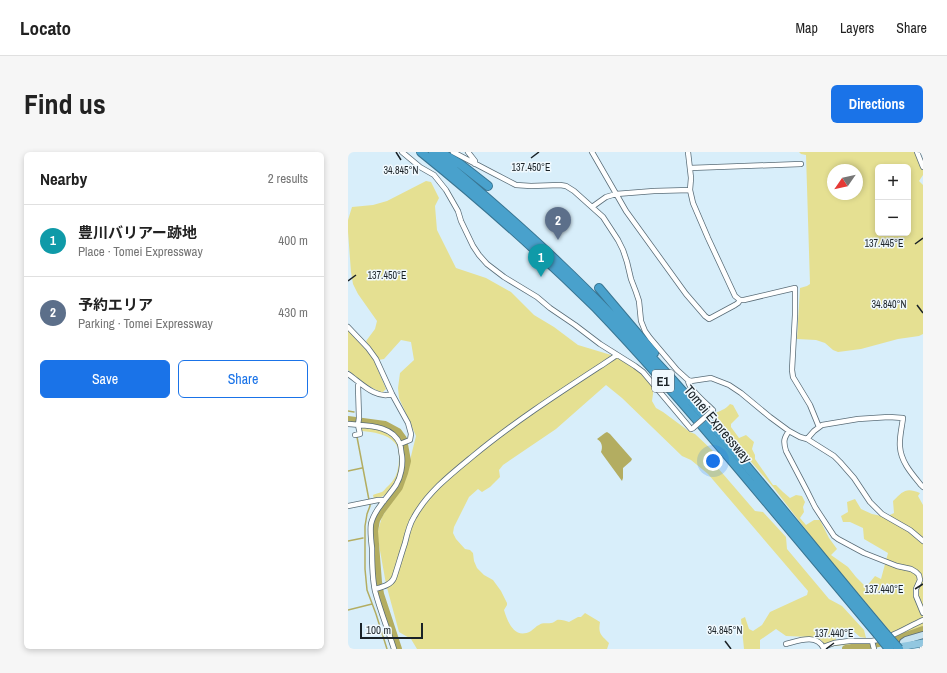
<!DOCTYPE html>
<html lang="en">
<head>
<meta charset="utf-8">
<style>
  :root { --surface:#fff; --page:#f6f6f6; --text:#222; --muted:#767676; --line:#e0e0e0; --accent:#1a73e8 }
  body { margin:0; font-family:"Archivo Narrow","Noto Sans JP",sans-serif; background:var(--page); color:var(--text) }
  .controls { position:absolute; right:12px; top:12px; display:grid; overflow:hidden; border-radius:6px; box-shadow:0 2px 6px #0003 }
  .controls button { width:36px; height:36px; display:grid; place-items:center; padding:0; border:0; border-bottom:1px solid var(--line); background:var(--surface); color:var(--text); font:20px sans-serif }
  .compass { position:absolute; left:479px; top:12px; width:36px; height:36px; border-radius:50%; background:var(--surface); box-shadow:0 2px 6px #0003; rotate:236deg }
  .scale { position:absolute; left:12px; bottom:10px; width:63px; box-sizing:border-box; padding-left:4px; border:2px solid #1a2227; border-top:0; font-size:11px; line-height:14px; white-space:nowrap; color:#1a2227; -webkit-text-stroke:3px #f0f9fe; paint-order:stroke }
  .you { position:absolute; left:365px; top:309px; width:14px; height:14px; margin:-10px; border:3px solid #fff; border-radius:50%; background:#1a73e8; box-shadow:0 0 0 6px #1a73e833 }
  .badge { display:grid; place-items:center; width:26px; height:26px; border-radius:50%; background:var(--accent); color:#fff; font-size:13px; font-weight:700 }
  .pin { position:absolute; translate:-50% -33px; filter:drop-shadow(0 1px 2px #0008) }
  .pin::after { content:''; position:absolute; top:21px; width:14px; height:12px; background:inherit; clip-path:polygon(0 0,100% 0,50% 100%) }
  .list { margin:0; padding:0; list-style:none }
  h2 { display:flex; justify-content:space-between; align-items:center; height:52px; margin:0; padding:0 16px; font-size:17px }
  h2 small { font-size:13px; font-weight:400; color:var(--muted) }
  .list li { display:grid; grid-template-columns:26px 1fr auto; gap:12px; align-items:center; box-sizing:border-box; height:72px; padding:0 16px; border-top:1px solid var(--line) }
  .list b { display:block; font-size:15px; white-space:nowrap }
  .list p { margin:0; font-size:13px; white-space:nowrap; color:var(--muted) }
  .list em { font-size:13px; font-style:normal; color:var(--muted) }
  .actions { display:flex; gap:8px; padding:12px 16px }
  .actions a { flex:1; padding:9px 0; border:1px solid var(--accent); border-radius:6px; text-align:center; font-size:14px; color:var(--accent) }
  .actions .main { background:var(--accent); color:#fff }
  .map { position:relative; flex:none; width:575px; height:497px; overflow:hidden; border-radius:6px }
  header { display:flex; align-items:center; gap:24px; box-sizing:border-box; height:56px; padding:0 20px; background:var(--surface); border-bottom:1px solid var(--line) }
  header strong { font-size:19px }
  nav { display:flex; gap:22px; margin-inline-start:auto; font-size:14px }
  .intro { display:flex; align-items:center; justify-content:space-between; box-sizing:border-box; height:96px; padding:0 24px }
  h1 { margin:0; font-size:28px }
  .button { padding:10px 18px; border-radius:6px; background:var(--accent); color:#fff; font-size:14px; font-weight:700 }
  main { display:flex; gap:24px; padding:0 24px }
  aside { flex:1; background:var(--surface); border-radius:6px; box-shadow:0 2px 6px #0003 }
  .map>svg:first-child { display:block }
</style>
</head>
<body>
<header>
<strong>Locato</strong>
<nav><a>Map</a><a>Layers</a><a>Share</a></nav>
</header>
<div class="intro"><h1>Find us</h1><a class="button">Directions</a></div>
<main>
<aside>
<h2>Nearby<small>2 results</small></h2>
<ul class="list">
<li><span class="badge" style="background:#0f9aa8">1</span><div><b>豊川バリアー跡地</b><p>Place · Tomei Expressway</p></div><em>400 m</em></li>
<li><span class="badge" style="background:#5c6f8a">2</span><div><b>予約エリア</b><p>Parking · Tomei Expressway</p></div><em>430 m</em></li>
</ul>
<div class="actions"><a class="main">Save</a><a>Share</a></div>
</aside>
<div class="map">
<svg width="575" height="497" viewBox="0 0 575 497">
  <rect width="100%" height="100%" fill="#d8eefa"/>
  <path fill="#e5e092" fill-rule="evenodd" d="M451,0H566L575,17V23L571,29L575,33V182L571,184L550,187L513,197L490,200L485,198L477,191L468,188L449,187L452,136L459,134L462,132L458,3L453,2ZM530,15H560V81H530ZM485,18H509V42H485Z
    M78,29L83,30L91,46L87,54L89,78L108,116L138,126L163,140L186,163L206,175L230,193L273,206L289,217L306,235L304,249L308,256L315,260L342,280L347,282L365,299L363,308L407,359L415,360L438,385L439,397L481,447L494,454L516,478L518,486L512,485L503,477L487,480L488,490H503L507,492L478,495L473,488L463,485L438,484L428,477L412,488V497H396L393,467L397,465L401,477L405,479L414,473L422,460L459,443L460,439L360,322L343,308L334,304L274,246L258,233L208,277L155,313L151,318L152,325L142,335L134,340L130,337L121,345L106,375L105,381L108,387L117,397L122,398L125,401L126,409L129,416L136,423L145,428L153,439L159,451V453L156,458C160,471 167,488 183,479C186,477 188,474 191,473C195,470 199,472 203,471C205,471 207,469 209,468C212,467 218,469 221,470L230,465H233L237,461L252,470C250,482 253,483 261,491L259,497H69L63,487L51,480L38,432L29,382L34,365L57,329L65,296L68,284L51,246L50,236L52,221L66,208L63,190L53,188L36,207L30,208L18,189L27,177L29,169L10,142L5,132L3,120L0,80V68L4,55L25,53L39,49Z
    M0,177L17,195L26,208L38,237L34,241L13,230L0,218Z
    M382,252L385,253L391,264L383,272V275L391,286L398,283L406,290L404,297L407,303V307L425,333H428L435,340L442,346L448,343L454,344L457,350L455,355L456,360L452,366L458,373L466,368H472L481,386L489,397L483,403L500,415L508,425L518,435L527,424L533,427L540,401L516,387L515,376L502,370H495L493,364L500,360L499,350L507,347L513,357L524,362L538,365L546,361L545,349C555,339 558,335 572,341L570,344L575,353V474C566,479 557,484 546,484L475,400L425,335L365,266C367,259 369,261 374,258C377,257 380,254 382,252Z
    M13,275C25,276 40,278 48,288C59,301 50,333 37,343C34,345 30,346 26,347L25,343C27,342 31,341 34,340C36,339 37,337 38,336C48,327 50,321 51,308C51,302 51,295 46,290C39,282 25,280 14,279L13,278Z"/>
  <path fill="#b3ad61" d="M259,280L262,282L284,307L283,309L275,316V326L274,329L255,303L253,300C255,295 254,290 249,287L257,281Z"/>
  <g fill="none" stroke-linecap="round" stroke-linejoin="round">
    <path stroke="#b3ad61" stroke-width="1.5" d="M0,259L6,260
      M9,285L21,348
      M0,319L14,316
      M22,351V354L19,362L17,374V417L19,438L28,462L39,497
      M0,389L15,386
      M0,458L24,452"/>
    <path stroke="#b3ad61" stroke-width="8" d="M0,268L37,273L50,280L55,287L59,309L56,321L51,335L33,359L28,368L26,379L30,430L32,442L50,497
      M498,497C524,493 550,488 575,478"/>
    <defs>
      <path id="street" d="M54,0L72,15L86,23L98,38L110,59L113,69L125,94L131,103L139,112L156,125L189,145L202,156L227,173L252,192L287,214L295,220L343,277L345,276
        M105,0L143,20L168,33L183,34L212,33L218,34L226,39L255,65L270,88L275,98L279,110L283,127L288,140L291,149L293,169L297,179L302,186L329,218L340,228L343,229L363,226L381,233L393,241L422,265L441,279L452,285L459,287L466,279L474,273L510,267L541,265L555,266C554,275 551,286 552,295C553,310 564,322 573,333L575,335
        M120,0L127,9V12
        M244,0L278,59L338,142L357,164L361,167L387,153L390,151L392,148
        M340,0L343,26L342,38L345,51L360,86L387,144L392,148H396L447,136V163L444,218L445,225L462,253L471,275
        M569,0L575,15
        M342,16L453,12
        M244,55L258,45L268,42L306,39L342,38
        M0,175L20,196L28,207L44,242L60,271L63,282L62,288L52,292
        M0,222C12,230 28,248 44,242
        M340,228C340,237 358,251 365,258L363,260
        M0,272C17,274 44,272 52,292C53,295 53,300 54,304C55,313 53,325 48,333C40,345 26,358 23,372C22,379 23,388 24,396C24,410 24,425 27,439C32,458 40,478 46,497
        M441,279C436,286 435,289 438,299L459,339L467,355L486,384L490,387L516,401L549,414L563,417L568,420L571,423L572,428L568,437V444L575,461
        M7,283L12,282L10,273L11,266L10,234L11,231
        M459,287L486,304L492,310L506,326L522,350L534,362L562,378L575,389
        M0,354L30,348H34L36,349
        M27,437C34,435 43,433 46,426C50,414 53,403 57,391C59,382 61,373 66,365C80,340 103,322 125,304C166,270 211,241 257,211L266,205L268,202
        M572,491L575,497
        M438,492C450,489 469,481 476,497
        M475,495L486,491L501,489H524
        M526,497L524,489C542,487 559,475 575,468"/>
      <path id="secondary" d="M554,494L555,490L558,488L575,483"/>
      <path id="primary" d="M545,496L575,491"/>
      <path id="highway" d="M73,0C134,49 192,101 248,156C299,209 347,265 394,321C439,375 485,429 530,483
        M85,0C128,36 171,73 212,112C250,148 286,186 321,224C396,307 465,396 537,481
        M92,0L112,12L140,34
        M251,136L306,201"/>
    </defs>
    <use href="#street" stroke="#5a6d78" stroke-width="6"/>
    <use href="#secondary" stroke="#5a6d78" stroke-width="8"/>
    <use href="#primary" stroke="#397592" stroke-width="8"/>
    <use href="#highway" stroke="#397592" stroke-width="10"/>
    <use href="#street" stroke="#fff" stroke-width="4.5"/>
    <use href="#secondary" stroke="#c8e3f0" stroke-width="6"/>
    <use href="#primary" stroke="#92c7e0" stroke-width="7"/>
    <use href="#highway" stroke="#49a1cc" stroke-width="8"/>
    <defs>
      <path id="street-bridge" d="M345,276L363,260"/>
      <path id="highway-bridge" d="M537,481L551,497
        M530,483L541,497"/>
    </defs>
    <use href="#street-bridge" stroke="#5a6d78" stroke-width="6" stroke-linecap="butt"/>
    <use href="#highway-bridge" stroke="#397592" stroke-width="10" stroke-linecap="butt"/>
    <use href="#street-bridge" stroke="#fff" stroke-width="4.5"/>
    <use href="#highway-bridge" stroke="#49a1cc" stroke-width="8"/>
  </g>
  <path fill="none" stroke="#1a2227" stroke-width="1.5" d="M48,0L53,8M183,6L191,0M567,92L575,86M0,129L8,123M569,153L575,161M567,437L575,432M377,489L383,497M478,497L486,491"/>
  <g text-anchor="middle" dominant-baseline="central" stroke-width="3" stroke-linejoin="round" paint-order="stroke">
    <rect fill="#f0f9fe" stroke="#5a6268" stroke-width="1" x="304" y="218" width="22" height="22" rx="3"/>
    <g font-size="13" font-weight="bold" fill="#1a2227">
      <text x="315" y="229">E1</text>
    </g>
    <g font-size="14" fill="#1a2227" stroke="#f0f9fe">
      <text transform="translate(370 272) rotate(50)">Tomei Expressway</text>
    </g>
  </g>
  <g font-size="10" text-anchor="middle" fill="#1a2227" stroke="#f0f9fe" stroke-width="3" stroke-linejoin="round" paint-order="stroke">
    <text x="183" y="19">137.450°E</text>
    <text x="53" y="22">34.845°N</text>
    <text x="536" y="95">137.445°E</text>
    <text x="39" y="127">137.450°E</text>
    <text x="541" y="156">34.840°N</text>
    <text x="536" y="441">137.440°E</text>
    <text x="377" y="482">34.845°N</text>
    <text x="486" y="485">137.440°E</text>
  </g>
</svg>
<div class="controls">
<button>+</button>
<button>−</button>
</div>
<svg class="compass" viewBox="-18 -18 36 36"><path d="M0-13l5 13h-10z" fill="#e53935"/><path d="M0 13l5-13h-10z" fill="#767676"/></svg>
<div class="scale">100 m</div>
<div class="you"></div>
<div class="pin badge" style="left:193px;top:125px;background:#0f9aa8">1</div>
<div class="pin badge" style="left:210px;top:88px;background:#5c6f8a">2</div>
</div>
</main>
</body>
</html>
